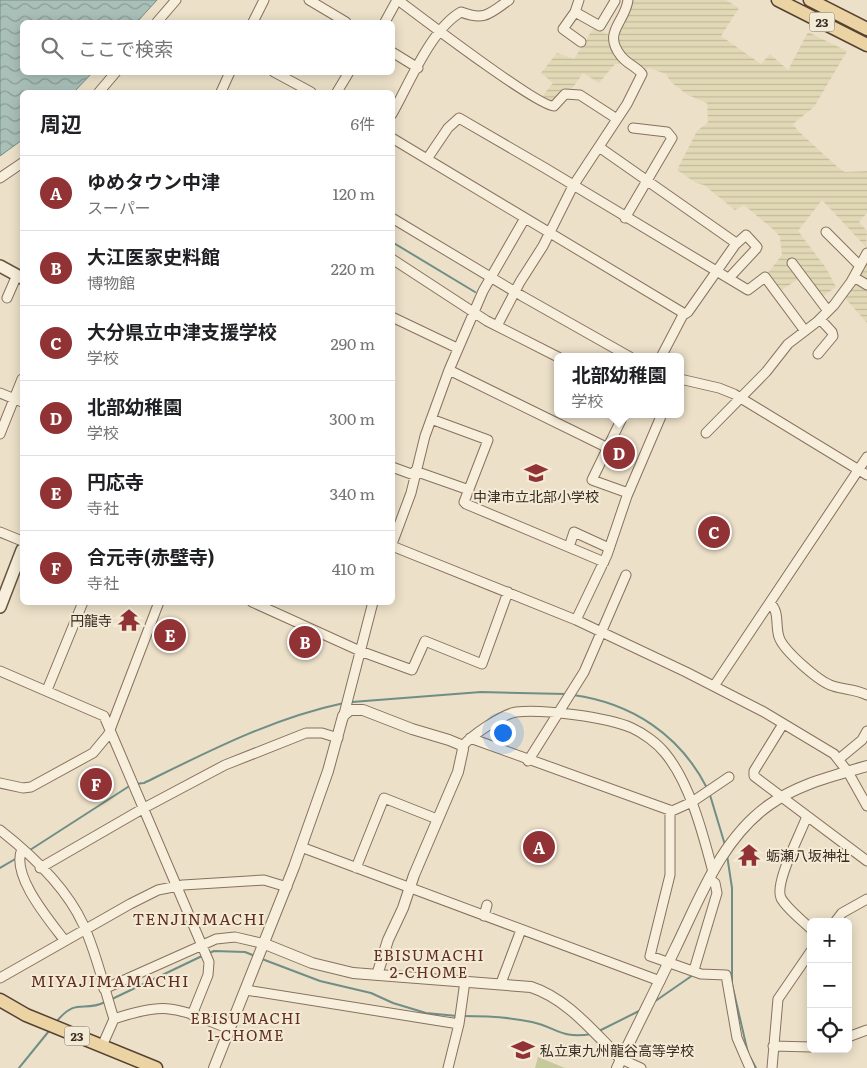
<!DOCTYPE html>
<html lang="ja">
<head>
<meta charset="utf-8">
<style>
  :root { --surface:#fff; --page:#f2f2f2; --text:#202124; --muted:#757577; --line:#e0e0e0; --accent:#913235 }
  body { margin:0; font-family:Literata,"Noto Sans JP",serif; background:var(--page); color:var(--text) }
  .controls { position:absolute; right:15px; bottom:15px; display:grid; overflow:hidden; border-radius:8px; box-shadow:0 2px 12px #0003 }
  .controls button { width:45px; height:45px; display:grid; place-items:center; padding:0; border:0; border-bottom:1px solid var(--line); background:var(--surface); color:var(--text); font:25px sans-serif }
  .you { position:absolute; left:502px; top:732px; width:18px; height:18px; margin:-12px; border:4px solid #fff; border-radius:50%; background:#1a73e8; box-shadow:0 0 0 8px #1a73e833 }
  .badge { display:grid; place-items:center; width:32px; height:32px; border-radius:50%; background:var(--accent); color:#fff; font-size:16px; font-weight:700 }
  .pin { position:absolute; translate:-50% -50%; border:2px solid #fff; box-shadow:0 1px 5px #0006 }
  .popup { position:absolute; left:554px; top:353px; width:130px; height:65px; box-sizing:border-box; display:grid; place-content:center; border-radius:8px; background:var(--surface); filter:drop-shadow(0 1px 4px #0005); font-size:16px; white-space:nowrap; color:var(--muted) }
  .popup b { font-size:19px; color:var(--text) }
  .popup::after { content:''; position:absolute; left:50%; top:100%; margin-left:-10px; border:10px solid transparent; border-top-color:var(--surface) }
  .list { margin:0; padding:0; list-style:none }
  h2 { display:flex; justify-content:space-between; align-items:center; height:65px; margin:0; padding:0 20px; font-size:21px }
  h2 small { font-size:16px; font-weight:400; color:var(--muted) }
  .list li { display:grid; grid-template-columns:32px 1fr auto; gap:15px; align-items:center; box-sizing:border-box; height:75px; padding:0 20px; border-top:1px solid var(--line) }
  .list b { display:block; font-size:19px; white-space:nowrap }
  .list p { margin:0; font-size:16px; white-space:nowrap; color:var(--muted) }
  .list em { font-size:16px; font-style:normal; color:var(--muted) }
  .icon { flex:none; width:28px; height:28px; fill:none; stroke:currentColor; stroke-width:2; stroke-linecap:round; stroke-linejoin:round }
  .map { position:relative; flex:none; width:867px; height:1068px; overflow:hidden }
  .search { position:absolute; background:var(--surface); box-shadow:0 2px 12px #0003; left:20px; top:20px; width:375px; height:55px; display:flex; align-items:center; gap:12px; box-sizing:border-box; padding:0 18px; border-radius:8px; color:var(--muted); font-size:19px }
  .panel { position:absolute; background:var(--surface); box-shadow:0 2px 12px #0003; left:20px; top:90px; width:375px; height:515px; border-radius:8px }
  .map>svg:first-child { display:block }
</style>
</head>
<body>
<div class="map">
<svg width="867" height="1068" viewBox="0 0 867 1068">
  <defs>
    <pattern id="farmland-rules" width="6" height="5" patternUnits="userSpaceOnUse" patternTransform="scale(1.25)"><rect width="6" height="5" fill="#e1d9b6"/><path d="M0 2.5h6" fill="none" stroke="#c2ba9c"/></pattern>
    <pattern id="water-waves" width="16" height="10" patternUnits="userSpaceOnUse" patternTransform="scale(1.25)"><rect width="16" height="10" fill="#a9c0b8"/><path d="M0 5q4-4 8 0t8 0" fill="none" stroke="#8b9c95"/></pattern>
  </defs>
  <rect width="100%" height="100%" fill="#ece0c8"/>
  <path fill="url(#farmland-rules)" d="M630,0H726L739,8L721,36L761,64L770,54L788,70L808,32L847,51L814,107L793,124L798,131L841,170L845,172L867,171V213L859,222L867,231L866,247L822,200L798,231L826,268L836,287L819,299L800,278L780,291L767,274L782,255L780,237L775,231L744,205L735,210L704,185L696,183L677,170L697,131L708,122L707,103L688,95L671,82L666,74L649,68L643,71L624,64H615L599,83L583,73L571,90H564L554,103L540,99L553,83L541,73L557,53L574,59L593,29L610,35Z
    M865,265H867V323L845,298Z"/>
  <path fill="#c5c99c" d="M538,1057L565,1068H535Z"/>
  <path fill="url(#water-waves)" stroke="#708e86" d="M0,0H157L137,22H22V72L92,73L74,92H22V140L0,156Z"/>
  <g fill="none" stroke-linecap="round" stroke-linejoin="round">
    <path stroke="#708e86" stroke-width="2" d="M392,242L475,292
      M573,695C632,703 680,735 707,788
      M352,702L481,692L566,694
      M135,784L144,783C209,751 273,718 344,703
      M710,795L725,845
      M30,850L131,785
      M727,855L732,888V984L748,1053
      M0,868L17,858
      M209,953L214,951L245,952L255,956
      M262,959L320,981L371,993L393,1003L426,1013L457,1016
      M112,999L202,956
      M654,1002L693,975
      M462,1016C485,1016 510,1017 532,1022C558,1028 560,1039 592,1034
      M57,1021C77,997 83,1013 105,1002
      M599,1031L639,1011
      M750,1057L756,1068
      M19,1068L49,1031"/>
    <defs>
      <path id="minor" d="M309,0L346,22
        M398,0C418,15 540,108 554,106L565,94L580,95L617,119
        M579,0L575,12L563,29L581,42
        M575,12L600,26L615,1
        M157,22L176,0
        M253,22L264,0
        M385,22L397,0
        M392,52L418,68
        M274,72L311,92
        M99,92L116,72
        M221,92L230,72
        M337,92L349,72
        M392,114C409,84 431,29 461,12C485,21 489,14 509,0
        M392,138L685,314L688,312L735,245L746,235L757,247L756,249L729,278
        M599,147L736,243
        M427,159L448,128L459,118L545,168L748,290L765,277L805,331
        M0,178L22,163
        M392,218L522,296L630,357
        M625,218L672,138L667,132L633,128
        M826,232L860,266
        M392,259L487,321L558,357
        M792,263L828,311
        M854,277L867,285
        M7,298L17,275
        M392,317L457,348
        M497,326L520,282L543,246L573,186L627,104L642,74C637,67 627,64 621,56C602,32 625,23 628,0
        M818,354L833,336L832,332L820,319
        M661,357L684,313
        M449,370L608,448
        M680,379L719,388L734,394L867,475
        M0,393L22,402
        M624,414L592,480L628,493
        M431,419L488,440L464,502L466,504L604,562
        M706,433L766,372L788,344L818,321L834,305L851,282L867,253
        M0,434L22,379
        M392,467L414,475
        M415,471L469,490
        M0,532L22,541
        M392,544L411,493L425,436L449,370L483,291L525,218
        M392,546L576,620L686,672L764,712L834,754L848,772L867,806
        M569,547L574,532L609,548
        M252,602L360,651L412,670L425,641L482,664L508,592
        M770,603C780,612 775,625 779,637C783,650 819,682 833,686C845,690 855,689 867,695
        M576,620L607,555L627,496L662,414
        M0,671L104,716L209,962L208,975L192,1015
        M714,686L867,457
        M47,690L83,602
        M343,718L373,602
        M783,724L754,771V776L867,861
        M470,738L672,811L692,802L729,777
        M462,747C470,736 503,714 516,712C543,709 607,717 632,728C643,733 657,743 665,753C690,783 703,834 713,872
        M839,759L862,740L867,731
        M528,761L584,672L626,575
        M0,783L23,788L31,787L93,753L108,735L159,602
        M670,810V875L650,956L701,974L726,975L737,1038L750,1068
        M807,816C801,833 774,883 781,898C787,909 802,920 811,929
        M0,830C32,855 66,887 83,924C97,954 104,988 114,1019L102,1046
        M301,847L660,981
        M22,849C10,875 50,921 65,941
        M40,868L144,808L225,765L306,733H322L338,738
        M356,868L384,798L437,819
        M484,916L487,905
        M835,922L842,913L867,899
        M694,970L717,893L715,883L709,879
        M0,978L130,904L158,890L183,885L264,880L287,887
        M501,983L521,930
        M104,989L216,939L235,937L265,944
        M246,990L459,1024
        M114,1019C170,1000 177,1009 230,1029
        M848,1037L867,1030
        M773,1046L811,1047
        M621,1059L641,1068
        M448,1068L459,1024L465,981
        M772,1068L778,999L811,951"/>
      <path id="tertiary" d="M265,944L312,963L353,973L531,987C568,999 594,1033 621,1059
        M214,1068L294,867L328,771L343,716L350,710H363L412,729L449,740L461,745L463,749L458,772L414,875L403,908L388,940L377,975
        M617,1068C636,1028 656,989 675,949C700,898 721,839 769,805C798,784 833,776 867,766"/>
      <path id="secondary" d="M0,266L22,278
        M0,607L22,550"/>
      <path id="primary" d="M778,0L867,45
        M810,0L867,29
        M0,1000L26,1015L156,1068"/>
    </defs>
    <use href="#minor" stroke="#86725e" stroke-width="11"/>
    <use href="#tertiary" stroke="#86725e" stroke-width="12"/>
    <use href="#secondary" stroke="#685441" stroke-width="14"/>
    <use href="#primary" stroke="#554132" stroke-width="15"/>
    <use href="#minor" stroke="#f7eedb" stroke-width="9"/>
    <use href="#tertiary" stroke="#f7eedb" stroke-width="10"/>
    <use href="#secondary" stroke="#f7eedb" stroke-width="11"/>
    <use href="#primary" stroke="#ecd3a3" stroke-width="12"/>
  </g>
  <defs>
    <symbol id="school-bare" viewBox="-9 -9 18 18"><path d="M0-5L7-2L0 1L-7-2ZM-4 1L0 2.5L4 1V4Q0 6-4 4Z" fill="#913235" stroke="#f4ebd7" stroke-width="2.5" paint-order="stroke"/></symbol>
    <symbol id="temple-bare" viewBox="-9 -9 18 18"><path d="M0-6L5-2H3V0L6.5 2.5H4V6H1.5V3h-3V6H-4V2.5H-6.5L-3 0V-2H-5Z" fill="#913235" stroke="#f4ebd7" stroke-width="2.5" paint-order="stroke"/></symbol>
  </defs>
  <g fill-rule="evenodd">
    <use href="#school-bare" x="520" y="457" width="32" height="32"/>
    <use href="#temple-bare" x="113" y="604" width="32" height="32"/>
    <use href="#temple-bare" x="733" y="839" width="32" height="32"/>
    <use href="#school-bare" x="507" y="1034" width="32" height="32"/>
  </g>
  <g text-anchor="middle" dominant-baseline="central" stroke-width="4" stroke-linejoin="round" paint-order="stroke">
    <g fill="#f4ebd7" stroke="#706558" stroke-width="1">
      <rect x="809.5" y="12.5" width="25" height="19" rx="4"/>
      <rect x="64.5" y="1026.5" width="25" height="19" rx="4"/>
    </g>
    <g font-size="12" font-weight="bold" fill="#382b21">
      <text x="822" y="22">23</text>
      <text x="77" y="1036">23</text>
    </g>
    <g font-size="14" fill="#382b21" stroke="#f4ebd7" text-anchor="start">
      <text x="536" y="496" text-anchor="middle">中津市立北部小学校</text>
      <text x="112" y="620" text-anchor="end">円龍寺</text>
      <text x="766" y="855">蛎瀬八坂神社</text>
      <text x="540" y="1050">私立東九州龍谷高等学校</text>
    </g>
    <g font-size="15" letter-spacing="1" fill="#622e23" stroke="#f4ebd7">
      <text x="429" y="954">EBISUMACHI<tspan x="429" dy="17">2-CHOME</tspan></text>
      <text x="246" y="1017">EBISUMACHI<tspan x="246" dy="17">1-CHOME</tspan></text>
    </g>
    <g font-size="16" letter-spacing="1" fill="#622e23" stroke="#f4ebd7">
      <text x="199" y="918">TENJINMACHI</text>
      <text x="110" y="980">MIYAJIMAMACHI</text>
    </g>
  </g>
</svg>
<div class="controls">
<button>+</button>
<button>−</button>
<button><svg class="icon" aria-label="locate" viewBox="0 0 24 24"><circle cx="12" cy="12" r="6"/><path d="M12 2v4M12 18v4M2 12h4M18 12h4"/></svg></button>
</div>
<div class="you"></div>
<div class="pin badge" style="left:539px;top:847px">A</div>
<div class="pin badge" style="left:305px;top:642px">B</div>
<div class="pin badge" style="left:714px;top:532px">C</div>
<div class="pin badge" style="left:619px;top:453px">D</div>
<div class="popup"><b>北部幼稚園</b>学校</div>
<div class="pin badge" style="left:170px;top:635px">E</div>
<div class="pin badge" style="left:96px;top:784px">F</div>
<div class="search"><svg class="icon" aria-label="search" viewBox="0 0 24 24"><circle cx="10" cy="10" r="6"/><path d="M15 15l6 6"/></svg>ここで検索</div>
<section class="panel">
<h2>周辺<small>6件</small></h2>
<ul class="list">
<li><span class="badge">A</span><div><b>ゆめタウン中津</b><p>スーパー</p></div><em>120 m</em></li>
<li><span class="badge">B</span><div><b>大江医家史料館</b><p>博物館</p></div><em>220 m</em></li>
<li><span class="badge">C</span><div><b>大分県立中津支援学校</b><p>学校</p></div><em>290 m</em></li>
<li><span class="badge">D</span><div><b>北部幼稚園</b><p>学校</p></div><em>300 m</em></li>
<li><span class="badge">E</span><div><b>円応寺</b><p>寺社</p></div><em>340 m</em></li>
<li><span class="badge">F</span><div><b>合元寺(赤壁寺)</b><p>寺社</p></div><em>410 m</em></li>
</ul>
</section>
</div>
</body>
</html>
